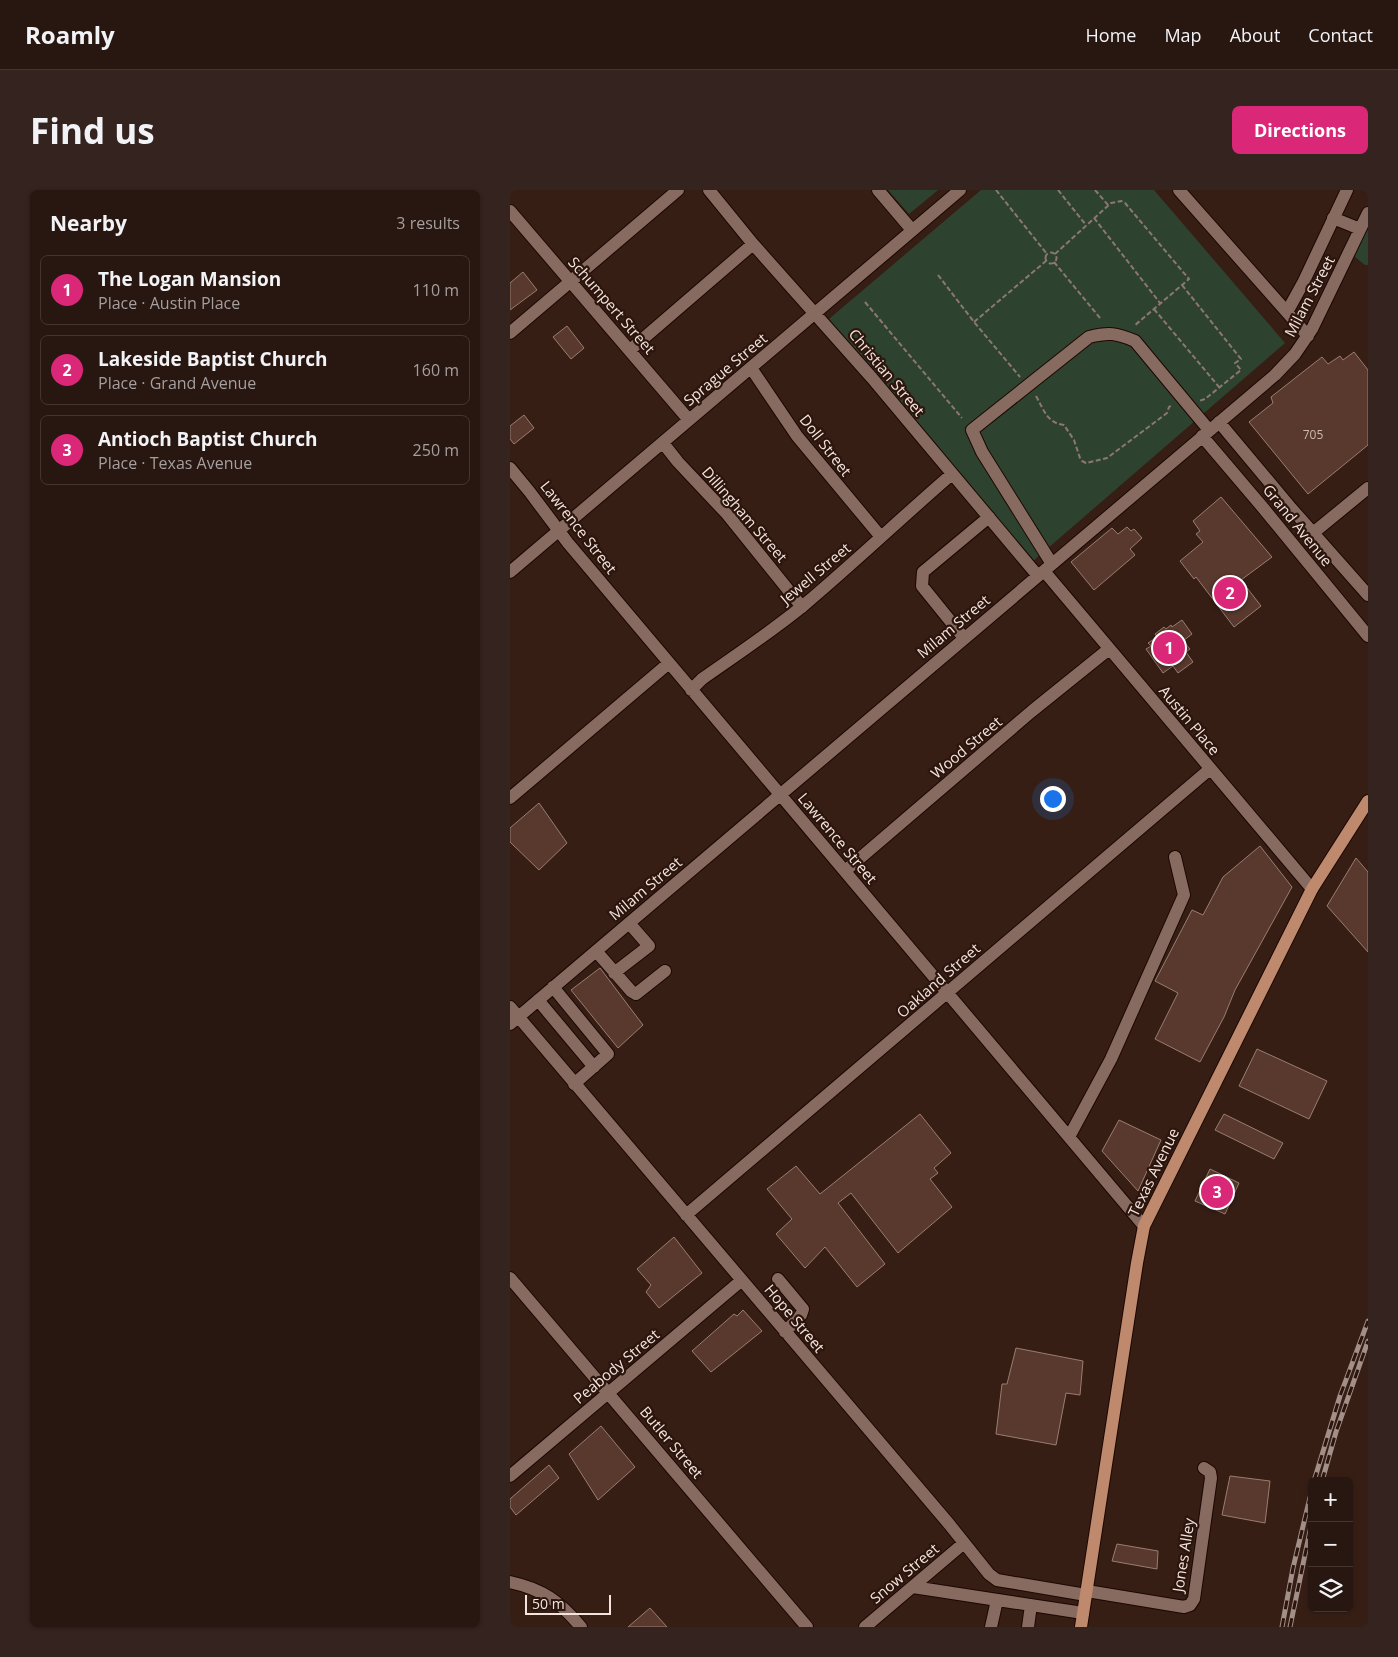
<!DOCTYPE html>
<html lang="en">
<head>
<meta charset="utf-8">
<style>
  :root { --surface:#281610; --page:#34231e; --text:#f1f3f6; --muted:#a59f9f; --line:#443530; --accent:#db2777 }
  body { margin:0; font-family:"Open Sans",sans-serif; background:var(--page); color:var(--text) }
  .controls { position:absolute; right:15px; bottom:15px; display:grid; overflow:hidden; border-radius:8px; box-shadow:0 1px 4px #0004 }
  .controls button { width:45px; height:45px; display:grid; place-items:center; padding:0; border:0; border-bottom:1px solid var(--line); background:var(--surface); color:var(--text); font:25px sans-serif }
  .scale { position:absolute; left:15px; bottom:12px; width:86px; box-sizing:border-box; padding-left:5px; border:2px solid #f4e4dd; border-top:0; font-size:14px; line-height:18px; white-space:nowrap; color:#f4e4dd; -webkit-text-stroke:4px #2b150c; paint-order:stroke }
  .you { position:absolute; left:542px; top:608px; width:18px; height:18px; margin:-12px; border:4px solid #fff; border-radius:50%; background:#1a73e8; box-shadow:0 0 0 8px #1a73e833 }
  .badge { display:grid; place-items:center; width:32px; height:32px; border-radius:50%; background:var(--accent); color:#fff; font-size:16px; font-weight:700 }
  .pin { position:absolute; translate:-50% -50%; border:2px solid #fff; box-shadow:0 1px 5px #0006 }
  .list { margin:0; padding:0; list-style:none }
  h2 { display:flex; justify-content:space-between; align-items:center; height:65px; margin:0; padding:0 20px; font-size:21px }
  h2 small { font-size:16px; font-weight:400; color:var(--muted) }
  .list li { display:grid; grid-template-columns:32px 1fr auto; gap:15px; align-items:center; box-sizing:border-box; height:70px; margin:0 10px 10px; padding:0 10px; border:1px solid var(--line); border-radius:8px }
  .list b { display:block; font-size:19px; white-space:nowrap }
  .list p { margin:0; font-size:16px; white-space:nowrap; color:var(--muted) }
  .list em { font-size:16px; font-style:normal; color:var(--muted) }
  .icon { flex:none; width:28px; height:28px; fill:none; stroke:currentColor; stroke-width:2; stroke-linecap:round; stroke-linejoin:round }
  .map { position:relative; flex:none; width:858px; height:1437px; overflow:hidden; border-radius:8px }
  header { display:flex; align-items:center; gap:30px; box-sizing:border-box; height:70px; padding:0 25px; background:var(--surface); border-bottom:1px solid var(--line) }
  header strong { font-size:24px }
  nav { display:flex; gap:28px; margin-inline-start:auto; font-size:18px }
  .intro { display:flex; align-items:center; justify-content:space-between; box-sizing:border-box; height:120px; padding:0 30px }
  h1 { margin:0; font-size:35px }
  .button { padding:12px 22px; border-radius:8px; background:var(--accent); color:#fff; font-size:18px; font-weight:700 }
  main { display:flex; gap:30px; padding:0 30px }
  aside { flex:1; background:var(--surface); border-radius:8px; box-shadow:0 1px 4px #0004 }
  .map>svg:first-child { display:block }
</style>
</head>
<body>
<header>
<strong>Roamly</strong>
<nav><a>Home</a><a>Map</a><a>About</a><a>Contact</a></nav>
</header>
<div class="intro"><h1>Find us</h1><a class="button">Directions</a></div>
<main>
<aside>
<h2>Nearby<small>3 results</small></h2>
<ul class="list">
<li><span class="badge">1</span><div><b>The Logan Mansion</b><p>Place · Austin Place</p></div><em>110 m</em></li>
<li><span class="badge">2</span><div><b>Lakeside Baptist Church</b><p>Place · Grand Avenue</p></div><em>160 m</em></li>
<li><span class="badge">3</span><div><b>Antioch Baptist Church</b><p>Place · Texas Avenue</p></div><em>250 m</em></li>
</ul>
</aside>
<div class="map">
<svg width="858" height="1437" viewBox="0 0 858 1437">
  <rect width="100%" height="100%" fill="#361e15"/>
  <path fill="#2e432f" d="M378,0H428L399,24Z
    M471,0H644L775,153L523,371L319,129Z
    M858,24V75H855L839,62Z"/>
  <path fill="#59392d" stroke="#9a7d71" d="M13,82L27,100L0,120V93Z
    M57,136L74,158L61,169L43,147Z
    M844,162L858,180V255L798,304L739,232L763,213L761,207L812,167L818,174L830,166L833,170Z
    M14,225L24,238L4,254L0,249V236Z
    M711,307L762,367L731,390L751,416L724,437L686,387L684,389L670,371L693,352L686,344L690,341L683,331Z
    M617,337L621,341L624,339L632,348L620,359L625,365L584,400L561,372L602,338L608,344Z
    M672,430L682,444L673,451L680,459L676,462L683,472L668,483L663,476L653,483L636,459L641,456L638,453L647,447L645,444L654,437L656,439L661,435L662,437Z
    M29,613L57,653L29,680L0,652V638Z
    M750,656L782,697L725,800L714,827L690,872L645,849L668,803L645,791L682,720L693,725L713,687Z
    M846,668L858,682V762L817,716Z
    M90,778L133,835L108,858L61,800Z
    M747,859L817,891L799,929L729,896Z
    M410,924L441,963L424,978L428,983L420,989L442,1017L388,1063L341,1003L328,1013L375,1074L347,1097L315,1057L295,1078L266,1044L282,1029L257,999L286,976L310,1004Z
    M714,924L773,953L764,969L705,940Z
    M609,930L651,950L628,1001L592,961Z
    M700,979L729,993L715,1024L685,1011Z
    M164,1047L192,1083L149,1118L136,1102L141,1095L127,1079Z
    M233,1120L252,1141L201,1182L182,1161L224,1124L227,1126Z
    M506,1158L573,1171L570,1205L556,1203L546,1255L486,1244L492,1194H497Z
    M91,1236L125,1277L88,1310L59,1264Z
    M39,1275L49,1288L6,1325L0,1317V1309Z
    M720,1286L760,1291L755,1333L712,1325Z
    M607,1354L648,1361L647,1379L602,1371Z
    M140,1418L157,1437H118Z"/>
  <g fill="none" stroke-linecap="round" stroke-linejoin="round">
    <defs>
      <path id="minor" d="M199,0L243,54L362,188L528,386
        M368,0L402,40
        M669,0L798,146
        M0,21L179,230
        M823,28L850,39
        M777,122L793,93L837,0
        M0,143L168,0
        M120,160L243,54
        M241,178L287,246L371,347
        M709,232L781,318L858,405
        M692,246L754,319L858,446
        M153,253L168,272L217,324L292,417
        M0,278L19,301L58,353L634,1036
        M803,343L858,298
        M542,374L472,262L462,240L579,147C599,142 606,143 625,151L699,240
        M534,381L802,699
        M0,382L450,0
        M454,448L412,396L413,382L479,327
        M181,500L192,489C226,465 261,442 294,415C344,373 392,327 442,284
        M0,608L159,473
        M335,681L522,521L599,459
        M86,761L121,801L126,804L155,781
        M104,783L139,756L119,733
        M43,797L98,864L64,894
        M28,810L84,877
        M0,817L439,1334L479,1384L487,1390L576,1405
        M0,834L765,185L785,164L802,139L858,23
        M559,947L601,869L674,705L665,667
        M176,1025L700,579
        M0,1088L297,1437
        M268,1089L293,1119L291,1125L275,1142
        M0,1286L232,1090
        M0,1392C33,1399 50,1412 71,1437
        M403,1397L573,1423
        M577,1401L674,1417L680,1415L684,1409L701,1288L700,1282L694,1278
        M355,1437L454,1353
        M481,1437L487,1410
        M518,1437L521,1415"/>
      <path id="major" d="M571,1437L627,1073L634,1036L802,699L858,611"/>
    </defs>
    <use href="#minor" stroke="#1c0702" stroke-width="14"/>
    <use href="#major" stroke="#1c0702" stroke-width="14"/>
    <path stroke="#8c7870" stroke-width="2" stroke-dasharray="5 2.5" stroke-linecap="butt" d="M486,0L537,64
      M548,0L576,35
      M585,0L599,16
      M584,28L650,113
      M535.5 68a5.5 5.5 0 1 1 11 0a5.5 5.5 0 1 1-11 0Z
      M545,64L601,13L611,11L615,13L679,89L624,136
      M544,72L590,128
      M428,85L464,132L510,187
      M672,95L731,169L725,173L731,180L695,209L689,211
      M355,112L452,228
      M644,119L709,197
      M464,132L536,71
      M526,206C534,220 537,233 554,235L564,250L570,268L572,271L576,273L597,268L657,223L659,217L662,215"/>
    <use href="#minor" stroke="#876b60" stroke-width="12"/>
    <use href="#major" stroke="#be896c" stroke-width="12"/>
    <defs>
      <path id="rail" d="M804,1291L830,1206L858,1131
        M812,1291L826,1242L858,1151
        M772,1437L783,1378L802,1299
        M780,1437L802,1331"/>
    </defs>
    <use href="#rail" stroke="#a28f87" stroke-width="5"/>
    <use href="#rail" stroke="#2b150c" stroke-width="3" stroke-dasharray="9" stroke-linecap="butt"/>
  </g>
  <g text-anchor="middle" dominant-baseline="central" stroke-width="4.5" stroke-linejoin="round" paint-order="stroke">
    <g font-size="12" fill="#cdb9b1">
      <text x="803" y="244">705</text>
    </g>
    <g font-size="15" fill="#f4e4dd" stroke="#2b150c">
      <text transform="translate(799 106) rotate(-62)">Milam Street</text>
      <text transform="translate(102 115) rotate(49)">Schumpert Street</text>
      <text transform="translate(215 179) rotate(-40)">Sprague Street</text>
      <text transform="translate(377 182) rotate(50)">Christian Street</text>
      <text transform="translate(316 255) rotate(52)">Doll Street</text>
      <text transform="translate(235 324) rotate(49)">Dillingham Street</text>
      <text transform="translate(788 335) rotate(51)">Grand Avenue</text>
      <text transform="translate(69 337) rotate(52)">Lawrence Street</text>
      <text transform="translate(305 383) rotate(-40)">Jewell Street</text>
      <text transform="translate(443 436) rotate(-40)">Milam Street</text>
      <text transform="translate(680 530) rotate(50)">Austin Place</text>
      <text transform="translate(456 557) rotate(-40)">Wood Street</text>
      <text transform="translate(328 648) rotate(50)">Lawrence Street</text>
      <text transform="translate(135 698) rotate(-40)">Milam Street</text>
      <text transform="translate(428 790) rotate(-41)">Oakland Street</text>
      <text transform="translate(643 982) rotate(-64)">Texas Avenue</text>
      <text transform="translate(285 1128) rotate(50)">Hope Street</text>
      <text transform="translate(106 1176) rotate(-40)">Peabody Street</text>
      <text transform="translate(162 1252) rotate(50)">Butler Street</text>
      <text transform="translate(673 1365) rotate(-81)">Jones Alley</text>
      <text transform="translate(394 1383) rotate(-40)">Snow Street</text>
    </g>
  </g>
</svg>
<div class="controls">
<button>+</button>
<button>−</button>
<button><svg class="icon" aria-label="layers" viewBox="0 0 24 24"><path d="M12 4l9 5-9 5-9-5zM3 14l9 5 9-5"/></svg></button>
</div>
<div class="scale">50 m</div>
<div class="you"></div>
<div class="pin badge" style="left:659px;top:458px">1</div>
<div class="pin badge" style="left:720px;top:403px">2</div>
<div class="pin badge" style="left:707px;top:1002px">3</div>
</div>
</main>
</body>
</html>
